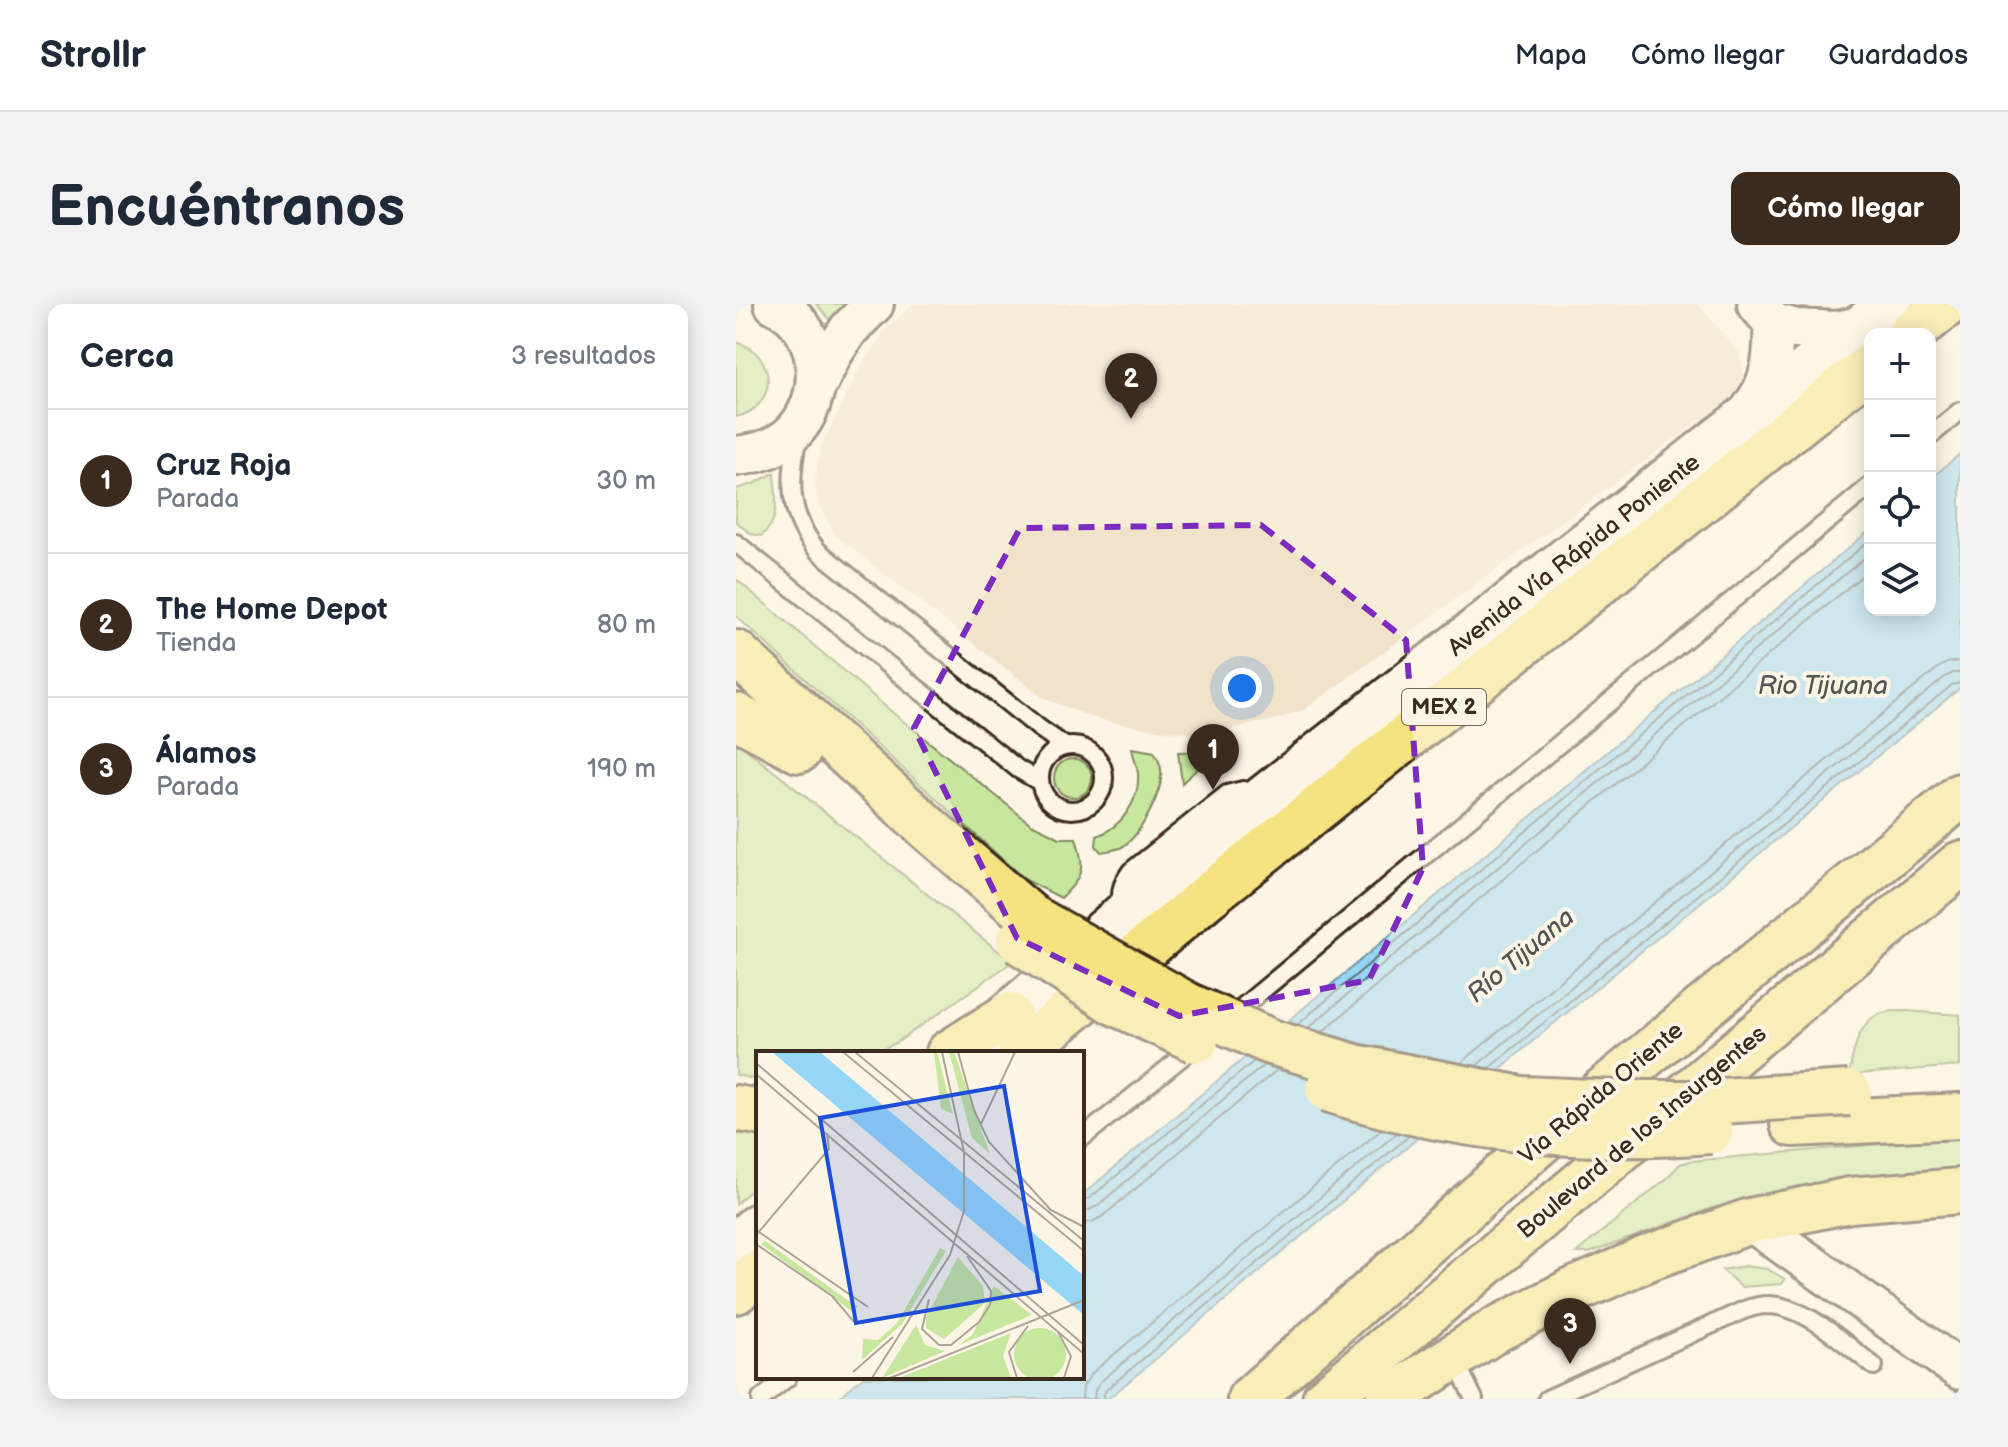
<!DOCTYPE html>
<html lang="es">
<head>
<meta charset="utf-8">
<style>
  :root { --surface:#fff; --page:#f2f2f3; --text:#1f2937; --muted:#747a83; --line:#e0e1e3; --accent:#3b2a1e }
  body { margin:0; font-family:"Balsamiq Sans",sans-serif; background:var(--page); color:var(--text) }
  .controls { position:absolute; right:24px; top:24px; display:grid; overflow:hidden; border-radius:16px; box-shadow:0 4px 20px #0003 }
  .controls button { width:72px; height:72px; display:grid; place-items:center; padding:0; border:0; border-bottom:2px solid var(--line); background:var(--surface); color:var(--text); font:40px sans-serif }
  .you { position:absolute; left:506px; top:384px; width:28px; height:28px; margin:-20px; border:6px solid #fff; border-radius:50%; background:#1a73e8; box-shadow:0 0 0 12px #1a73e833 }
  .badge { display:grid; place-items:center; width:52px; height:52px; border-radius:50%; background:var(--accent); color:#fff; font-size:26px; font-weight:700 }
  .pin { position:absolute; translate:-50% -66px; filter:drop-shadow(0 2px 4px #0008) }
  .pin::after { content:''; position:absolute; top:42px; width:28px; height:24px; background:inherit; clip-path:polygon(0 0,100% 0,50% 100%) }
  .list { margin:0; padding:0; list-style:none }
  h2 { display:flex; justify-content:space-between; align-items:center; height:104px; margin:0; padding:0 32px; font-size:34px }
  h2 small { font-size:26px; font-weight:400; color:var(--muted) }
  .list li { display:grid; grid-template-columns:52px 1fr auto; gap:24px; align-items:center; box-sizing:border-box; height:144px; padding:0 32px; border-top:2px solid var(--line) }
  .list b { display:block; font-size:30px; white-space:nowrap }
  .list p { margin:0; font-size:26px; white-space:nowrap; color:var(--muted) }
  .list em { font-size:26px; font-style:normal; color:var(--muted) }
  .icon { flex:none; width:44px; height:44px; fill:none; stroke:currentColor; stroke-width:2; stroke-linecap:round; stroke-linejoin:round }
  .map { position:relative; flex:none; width:1224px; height:1095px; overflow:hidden; border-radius:16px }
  header { display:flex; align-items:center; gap:48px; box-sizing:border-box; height:112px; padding:0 40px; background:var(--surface); border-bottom:2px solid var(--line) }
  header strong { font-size:38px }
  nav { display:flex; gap:44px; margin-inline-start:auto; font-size:28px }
  .intro { display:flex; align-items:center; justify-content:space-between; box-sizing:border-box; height:192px; padding:0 48px }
  h1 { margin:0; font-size:56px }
  .button { padding:20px 36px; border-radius:16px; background:var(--accent); color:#fff; font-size:28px; font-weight:700 }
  main { display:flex; gap:48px; padding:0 48px }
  aside { flex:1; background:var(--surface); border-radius:16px; box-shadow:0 4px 20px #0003 }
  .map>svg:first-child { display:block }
</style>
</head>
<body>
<header>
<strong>Strollr</strong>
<nav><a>Mapa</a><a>Cómo llegar</a><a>Guardados</a></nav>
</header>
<div class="intro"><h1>Encuéntranos</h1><a class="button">Cómo llegar</a></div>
<main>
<aside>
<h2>Cerca<small>3 resultados</small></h2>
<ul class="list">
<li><span class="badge">1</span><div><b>Cruz Roja</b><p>Parada</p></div><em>30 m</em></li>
<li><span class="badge">2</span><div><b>The Home Depot</b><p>Tienda</p></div><em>80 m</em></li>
<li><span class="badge">3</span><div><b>Álamos</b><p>Parada</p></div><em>190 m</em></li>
</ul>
</aside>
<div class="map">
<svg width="1224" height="1095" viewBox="0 0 1224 1095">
  <rect width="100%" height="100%" fill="#fcf5e5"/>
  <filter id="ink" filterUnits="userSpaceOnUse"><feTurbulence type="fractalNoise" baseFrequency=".0125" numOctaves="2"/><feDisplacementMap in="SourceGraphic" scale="16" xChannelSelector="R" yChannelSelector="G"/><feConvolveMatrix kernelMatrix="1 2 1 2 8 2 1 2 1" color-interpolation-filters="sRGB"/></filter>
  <g filter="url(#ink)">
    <path fill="#f0e3c9" d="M177,0H962L1004,50L1007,70L1005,78L996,93L569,405L538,416L481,428L457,429L429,427L364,416L309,395L99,231L84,202L79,179L85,142L124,63L152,23Z"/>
    <path fill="#c7e69e" stroke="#81885e" stroke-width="2" d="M80,0H115L97,26L94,16Z
      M0,38C42,50 43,103 0,113Z
      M38,169C40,191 45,217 25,232L15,230L0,218V185L17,180Z
      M0,275L157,409L295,520L324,534H340C349,565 348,571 325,594L288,575L0,312Z
      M0,437L276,658L160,739L137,749H22V776L0,771Z
      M396,444L418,448C421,454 425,459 425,466C428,487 403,535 384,544C378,546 371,547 365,548L360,542L361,532C386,523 404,496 402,470C401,461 397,452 396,444Z
      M481,447L446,479L442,448Z
      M318 474a19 19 0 1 1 38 0a19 19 0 1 1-38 0Z
      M1169,707L1224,711V762L1113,771C1117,749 1122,713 1150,708C1156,707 1163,707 1169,707Z
      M0,830L22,831V880L0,900Z
      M1224,833V867L1063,883L979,903L853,949H840L930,875L944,860L955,857Z
      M1009,962L1031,965L1049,975L1046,980L1005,983L986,966Z"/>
    <path fill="#95d5f6" stroke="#7191a0" stroke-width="2" d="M1224,150V384L816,721L372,1095H101L127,1073H346V891L1134,226V306H1194V175Z"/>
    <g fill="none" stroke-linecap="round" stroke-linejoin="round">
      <path stroke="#5f6e74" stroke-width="2" d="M561,721L1134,236
        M572,724L1134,249
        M586,728L1134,265
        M725,759L1202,364L1211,359L1224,357
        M740,762L1209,373L1217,369H1224
        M753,764L1216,381L1224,379
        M346,896L354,894L518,757
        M346,906H353L361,902L528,761
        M346,919L356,918L367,912L542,765
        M346,1095L347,1082L356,1069L646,825
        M358,1095L359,1086L364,1078L661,829
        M368,1095V1090L371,1085L673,832"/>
      <defs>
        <path id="service" d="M62,131C53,176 51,211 82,247L303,424L329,442
          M1194,132L1224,107
          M0,239L282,465L304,478
          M304 474a32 32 0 1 1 64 0a32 32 0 1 1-64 0Z
          M389,605C382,589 385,581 395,567L491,490L507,486L520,494
          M492,715L1134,182
          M346,834L462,740
          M718,1054L738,1095
          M25,1095L52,1073
          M811,1095L1008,1006C1016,1003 1025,1001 1033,1001C1070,1002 1110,1041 1138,1062"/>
        <path id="tertiary" d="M1021,0L1037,19L1060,25L1100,27L1131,21
          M80,83L97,49L113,25L138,0
          M1009,114C1015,104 1022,95 1027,85C1037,65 1038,41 1037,19
          M0,152C15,150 28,148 42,140C93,111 93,25 38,0
          M1014,917L1224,1066"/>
        <path id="secondary" d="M245,735L391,608L524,497L1155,0
          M0,941L22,922"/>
        <path id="primary" d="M589,1095L1224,560"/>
        <path id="trunk" d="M1174,30L1211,0
          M0,349L192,524L295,613
          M0,412L63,446
          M213,749L273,711
          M285,749L472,592L1134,62
          M0,804L22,808
          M1057,820L1224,812
          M0,987L22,968
          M514,1095L801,841L1224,492
          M652,1095L761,1025L834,988L912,954L1014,917L1114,896L1224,887"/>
      </defs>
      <use href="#service" stroke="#3b2a1e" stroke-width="22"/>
      <use href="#tertiary" stroke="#3b2a1e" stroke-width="44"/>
      <use href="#secondary" stroke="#3b2a1e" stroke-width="50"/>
      <use href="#primary" stroke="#3b2a1e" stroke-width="50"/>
      <use href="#trunk" stroke="#3b2a1e" stroke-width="50"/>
      <use href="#service" stroke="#fcf5e5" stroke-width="16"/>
      <use href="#tertiary" stroke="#fcf5e5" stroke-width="38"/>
      <use href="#secondary" stroke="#fcf5e5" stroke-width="44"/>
      <use href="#primary" stroke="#f5e382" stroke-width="44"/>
      <use href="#trunk" stroke="#f5e382" stroke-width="44"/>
      <defs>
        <path id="trunk-bridge" d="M295,613L453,702L535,738L619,763L786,795L881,799H953L1113,789
          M283,637L378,698L460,736
          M592,785C714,825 846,837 974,827"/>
      </defs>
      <use href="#trunk-bridge" stroke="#3b2a1e" stroke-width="50" stroke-linecap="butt"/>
      <use href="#trunk-bridge" stroke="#f5e382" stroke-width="44"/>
    </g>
  </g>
  <path d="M0 0H1224V1095H0ZM525,221L670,336L687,564L633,676L443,712L281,634L178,424L284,224Z" fill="#fcf5e5" fill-opacity=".55" fill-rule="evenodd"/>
  <path fill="none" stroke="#7b2cbf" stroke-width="6" stroke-dasharray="16 10" stroke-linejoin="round" d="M525,221L670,336L687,564L633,676L443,712L281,634L178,424L284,224Z"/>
  <g text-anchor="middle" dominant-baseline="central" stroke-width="8" stroke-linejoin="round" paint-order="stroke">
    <rect fill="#fcf5e5" stroke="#75675a" stroke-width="2" x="666" y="385" width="84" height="36" rx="6"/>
    <g font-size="22" font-weight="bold" fill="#3b2a1e">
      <text x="708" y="403">MEX 2</text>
    </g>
    <g font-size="24" fill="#3b2a1e" stroke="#fcf5e5">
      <text transform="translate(838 251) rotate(-38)">Avenida Vía Rápida Poniente</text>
      <text transform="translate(865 789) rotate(-40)">Vía Rápida Oriente</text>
      <text transform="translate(906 828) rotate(-40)">Boulevard de los Insurgentes</text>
    </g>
    <g font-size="26" font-style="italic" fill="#525554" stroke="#fcf5e5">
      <text x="1087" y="382">Rio Tijuana</text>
      <text transform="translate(785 652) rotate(-40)">Río Tijuana</text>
    </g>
  </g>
  <g transform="translate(20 747)">
    <rect width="328" height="328" fill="#fcf5e5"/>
    <path d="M178,1H181L197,63L185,58ZM193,1H198L234,103L216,87ZM9,190L97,253L102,255L97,261L5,193ZM184,197L190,200L146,273L106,309L107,288L122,289L141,272ZM202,206L227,235L229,252L188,288L170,277V266ZM238,235L276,264L203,294L217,283ZM160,274L169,294L189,300L126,327ZM258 303a26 26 0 1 1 52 0a26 26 0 1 1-52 0ZM255,282L247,305L255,327H143Z" fill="#c7e69e"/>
    <path d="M16,1H64L328,225V264Z" fill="#95d5f6"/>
    <path fill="none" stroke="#afa495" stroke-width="2" d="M87,1L328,200M99,1L328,190M202,1L218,59L233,91L294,158M0,12L328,294M0,23L328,303M225,73L259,1M293,158L328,176M0,179L112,256M1,183L73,98L71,82M0,193L76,245L99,272M173,248L166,278L183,294H195L223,271L234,254L235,240L211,205M302,281L315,305L308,327M97,321L137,286M116,327L194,204L208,160V101L186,1M134,327L328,249M261,327L253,301L272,275"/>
    <path fill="#1d4ed8" fill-opacity="0.15" stroke="#1d4ed8" stroke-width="4" d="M248,35L284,240L100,272L64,67Z"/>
    <rect width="328" height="328" fill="none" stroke="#3b2a1e" stroke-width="4"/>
  </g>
</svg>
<div class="controls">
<button>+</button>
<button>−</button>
<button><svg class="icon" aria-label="locate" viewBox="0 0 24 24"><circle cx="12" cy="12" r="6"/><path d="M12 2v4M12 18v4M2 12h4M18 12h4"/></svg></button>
<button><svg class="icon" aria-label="layers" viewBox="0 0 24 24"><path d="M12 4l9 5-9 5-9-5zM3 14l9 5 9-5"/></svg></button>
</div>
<div class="you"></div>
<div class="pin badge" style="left:477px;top:486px">1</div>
<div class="pin badge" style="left:395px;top:115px">2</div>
<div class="pin badge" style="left:834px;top:1060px">3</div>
</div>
</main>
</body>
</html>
